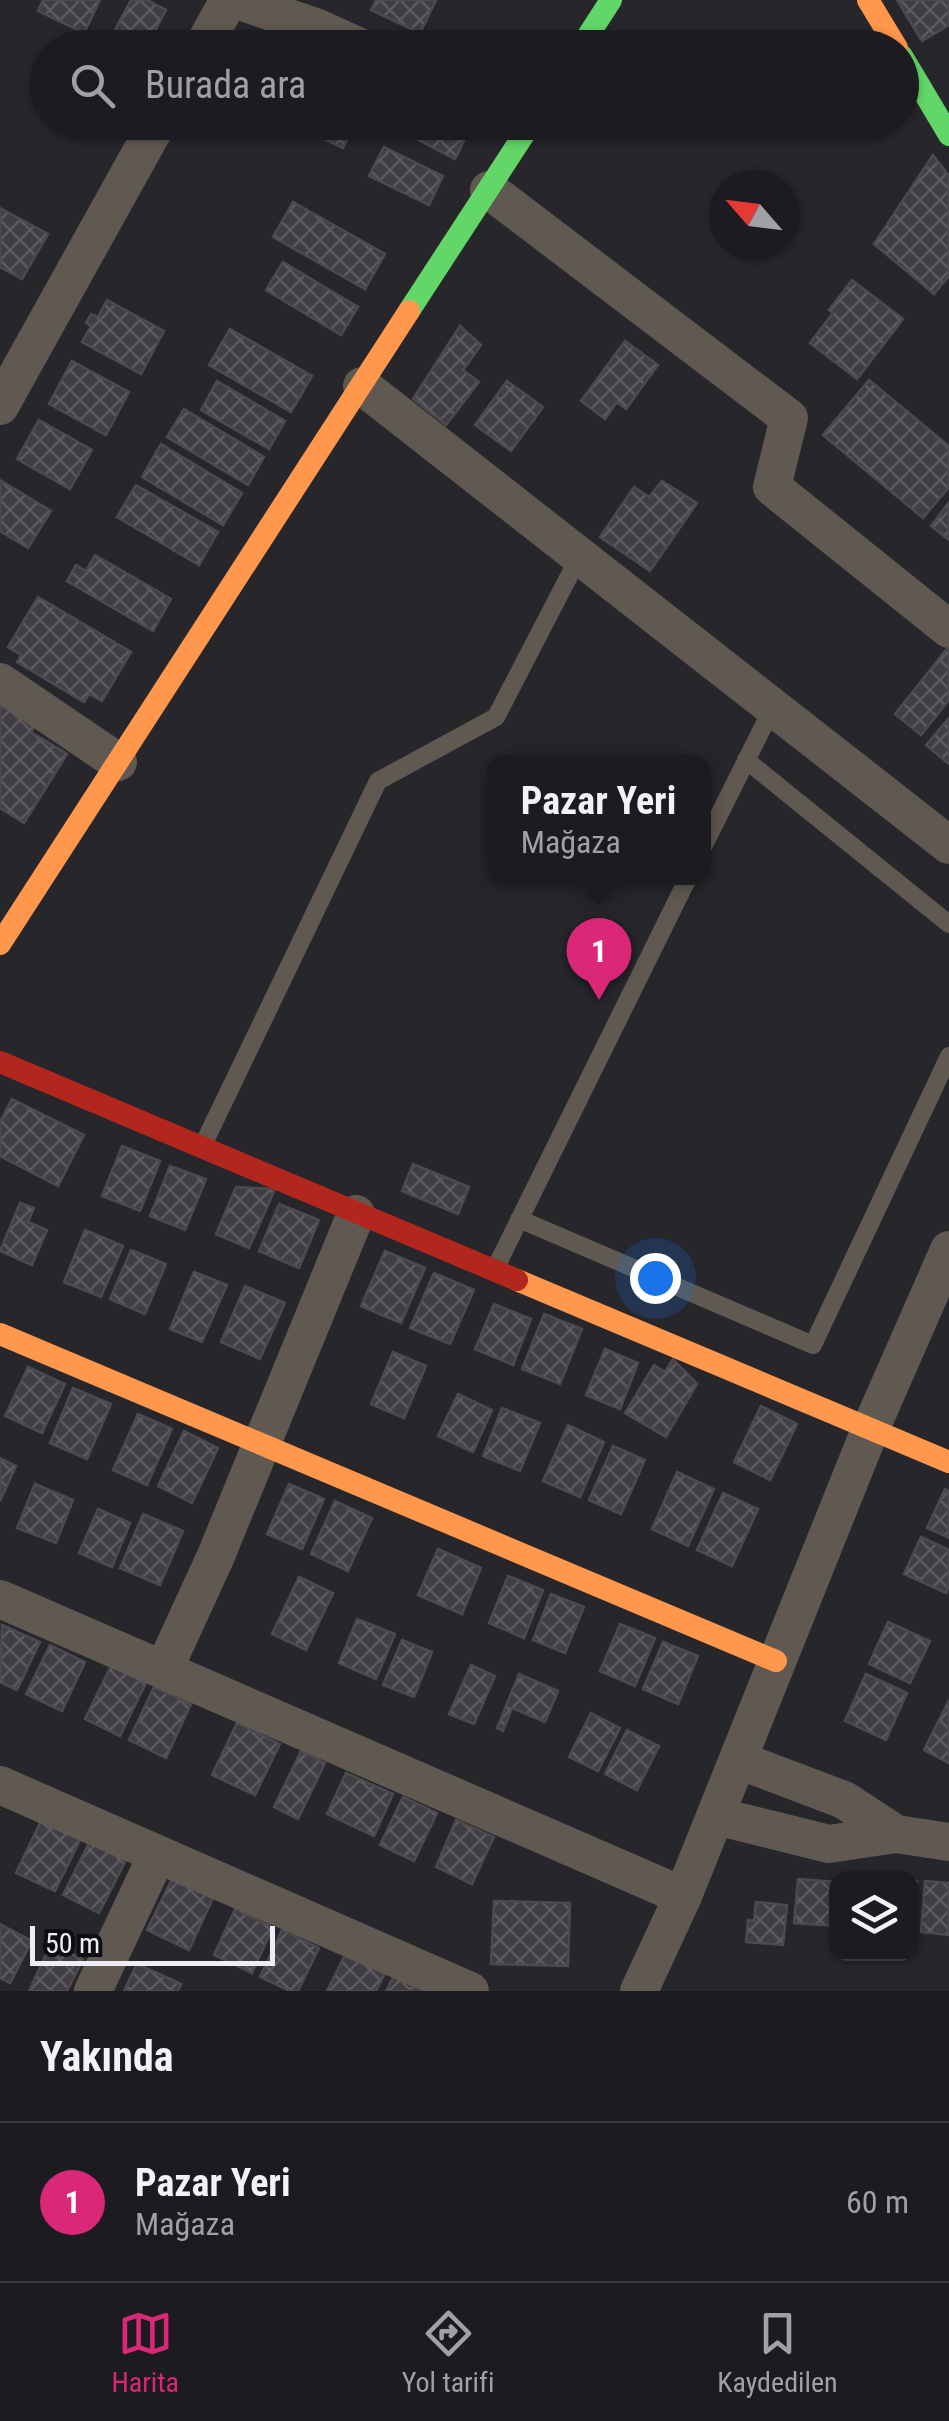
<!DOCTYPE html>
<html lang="tr">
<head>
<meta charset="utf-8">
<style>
  :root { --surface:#1c1c20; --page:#252529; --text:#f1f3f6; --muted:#a0a1a5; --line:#3a3a3e; --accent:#db2777 }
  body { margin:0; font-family:"Roboto Condensed",sans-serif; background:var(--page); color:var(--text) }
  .controls { position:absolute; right:30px; bottom:30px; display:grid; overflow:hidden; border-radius:20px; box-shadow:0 2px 8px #0004 }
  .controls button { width:90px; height:90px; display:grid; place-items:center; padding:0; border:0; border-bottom:2px solid var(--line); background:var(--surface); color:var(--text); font:50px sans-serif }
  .compass { position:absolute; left:709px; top:170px; width:90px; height:90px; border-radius:50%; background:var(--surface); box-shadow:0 2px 8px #0004; rotate:298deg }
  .scale { position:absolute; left:30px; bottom:25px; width:245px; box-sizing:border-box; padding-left:10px; border:5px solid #eeecf4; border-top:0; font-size:28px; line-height:35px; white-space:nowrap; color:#eeecf4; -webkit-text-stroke:8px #0e0d12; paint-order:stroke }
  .you { position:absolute; left:655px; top:1278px; width:35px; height:35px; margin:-25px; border:8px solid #fff; border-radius:50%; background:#1a73e8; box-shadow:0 0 0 15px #1a73e833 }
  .badge { display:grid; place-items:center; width:65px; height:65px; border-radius:50%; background:var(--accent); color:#fff; font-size:32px; font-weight:700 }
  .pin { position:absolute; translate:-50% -82px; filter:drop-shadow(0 2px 5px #0008) }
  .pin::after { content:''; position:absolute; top:52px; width:35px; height:30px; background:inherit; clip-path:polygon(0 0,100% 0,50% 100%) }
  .popup { position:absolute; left:486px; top:755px; width:225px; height:130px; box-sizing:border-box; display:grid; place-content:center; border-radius:20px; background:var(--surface); filter:drop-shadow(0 2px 8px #0005); font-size:32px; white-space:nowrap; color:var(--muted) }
  .popup b { font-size:38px; color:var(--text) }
  .popup::after { content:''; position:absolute; left:50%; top:100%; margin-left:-20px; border:20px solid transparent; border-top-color:var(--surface) }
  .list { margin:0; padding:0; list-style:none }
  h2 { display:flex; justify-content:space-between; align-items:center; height:130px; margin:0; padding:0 40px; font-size:42px }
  h2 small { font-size:32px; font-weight:400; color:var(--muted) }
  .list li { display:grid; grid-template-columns:65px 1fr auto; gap:30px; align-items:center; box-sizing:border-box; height:160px; padding:0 40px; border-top:2px solid var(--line) }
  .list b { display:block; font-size:38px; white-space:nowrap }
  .list p { margin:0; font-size:32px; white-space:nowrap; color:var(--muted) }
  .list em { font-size:32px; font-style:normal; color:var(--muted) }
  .icon { flex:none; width:55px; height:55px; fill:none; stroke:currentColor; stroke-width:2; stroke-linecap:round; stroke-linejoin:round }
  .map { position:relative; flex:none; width:949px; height:1991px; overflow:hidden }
  .search { position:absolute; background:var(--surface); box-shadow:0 2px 8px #0004; left:30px; right:30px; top:30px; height:110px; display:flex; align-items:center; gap:25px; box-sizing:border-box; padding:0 35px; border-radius:55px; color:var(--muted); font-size:38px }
  .sheet { height:290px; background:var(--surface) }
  nav { display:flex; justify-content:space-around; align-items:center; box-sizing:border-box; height:140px; border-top:2px solid var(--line); background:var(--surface); font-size:28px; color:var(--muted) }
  nav a { display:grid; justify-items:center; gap:5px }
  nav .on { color:var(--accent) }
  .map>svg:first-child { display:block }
</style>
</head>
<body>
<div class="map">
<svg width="949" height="1991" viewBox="0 0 949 1991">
  <defs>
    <pattern id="building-cross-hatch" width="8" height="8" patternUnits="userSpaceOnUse" patternTransform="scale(2.5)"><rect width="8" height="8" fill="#403e42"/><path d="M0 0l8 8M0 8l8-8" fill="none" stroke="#5c5a5e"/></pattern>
  </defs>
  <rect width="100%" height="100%" fill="#26262b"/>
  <path fill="url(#building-cross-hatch)" stroke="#4c4a4e" stroke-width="2.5" d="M43,0H100L84,33L38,11Z
    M131,0H147L166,10L146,48H121L109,41Z
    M376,0H436L420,33L371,10Z
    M897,0H949V25L922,41Z
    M305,122H355L343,148L303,128Z
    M384,122H473L455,159Z
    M384,147L443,176L429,205L369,176Z
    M933,155L949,176V276L934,294L874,244Z
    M293,202L385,254L365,289L273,237Z
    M0,208L48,234L22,279L0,267Z
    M283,262L358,307L341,335L266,290Z
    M852,280L903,319L857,379L810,343L833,313L829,310Z
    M107,300L164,331L141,374L82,342L91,326L86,323L91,314L98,317Z
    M460,326L481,345L463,370L479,382L446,425L413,399Z
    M230,329L312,376L291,412L209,365Z
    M625,341L658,365L626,409L617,402L605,419L581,401Z
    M72,361L129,392L106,435L49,404Z
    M869,380L949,446V487L923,518L823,435Z
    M217,381L285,421L269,449L201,410Z
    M507,381L543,407L511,451L475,425Z
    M184,409L264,457L248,485L167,437Z
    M39,420L92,450L70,489L17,459Z
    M161,444L242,493L223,525L142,477Z
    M0,480L51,511L28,548L0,531Z
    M662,481L697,503L650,571L600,537L634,487L649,497Z
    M136,485L218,532L199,565L117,517Z
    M949,502V540L931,526Z
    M95,555L171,599L153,631L67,581L76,565L86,571Z
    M38,597L131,652L102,701L89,694L84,702L17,662L21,655L8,647Z
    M949,646V700L921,735L895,714Z
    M0,705L35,726L31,732L67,754L24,823L0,808Z
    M949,718V764L926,745Z
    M12,1099L84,1135L58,1186L0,1156V1122Z
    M122,1146L160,1161L140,1211L102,1196Z
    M413,1164L469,1187L458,1214L402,1191Z
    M170,1166L206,1179L185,1230L150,1216Z
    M236,1187L275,1189L249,1248L216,1234Z
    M20,1203L34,1208L28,1222L47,1230L32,1265L0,1251Z
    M279,1204L319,1220L299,1268L259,1251Z
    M85,1230L123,1246L101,1297L64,1282Z
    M131,1250L166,1264L145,1314L110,1299Z
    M385,1251L425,1268L401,1323L361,1306Z
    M194,1272L227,1285L202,1342L170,1329Z
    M434,1273L474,1290L450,1344L410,1328Z
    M245,1286L285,1303L260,1359L221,1342Z
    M494,1304L531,1319L513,1365L475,1349Z
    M544,1314L582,1329L560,1384L522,1369Z
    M605,1349L638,1363L620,1409L586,1395Z
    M393,1352L426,1366L404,1418L371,1404Z
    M673,1359L697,1384L666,1437L625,1413L654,1365L665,1372Z
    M28,1367L65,1384L42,1433L5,1416Z
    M73,1388L111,1404L87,1459L50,1443Z
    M458,1394L492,1410L473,1452L438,1436Z
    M761,1406L797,1424L770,1480L734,1462Z
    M502,1408L540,1423L520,1471L483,1456Z
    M138,1414L172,1429L147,1485L113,1470Z
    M568,1425L604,1442L580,1497L543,1481Z
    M184,1431L218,1448L192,1503L158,1486Z
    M613,1446L645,1460L621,1514L589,1500Z
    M0,1458L16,1466L0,1501Z
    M677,1472L714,1489L688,1546L652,1529Z
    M35,1484L73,1500L56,1543L17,1528Z
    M289,1484L324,1499L302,1549L267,1534Z
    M945,1489L949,1491V1538L927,1528Z
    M723,1493L758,1509L732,1566L697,1550Z
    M335,1501L372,1518L348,1571L311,1554Z
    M98,1509L130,1523L112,1567L79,1553Z
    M143,1514L183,1531L160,1585L120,1568Z
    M921,1537L949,1550V1586L946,1593L904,1574Z
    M438,1549L481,1568L462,1614L418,1595Z
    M508,1576L543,1590L524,1638L489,1623Z
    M299,1577L333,1593L306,1650L272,1634Z
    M551,1594L584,1607L565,1653L533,1640Z
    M357,1619L395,1634L376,1679L339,1663Z
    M888,1622L930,1641L910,1683L869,1664Z
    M620,1624L655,1638L635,1686L600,1671Z
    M2,1625L40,1642L17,1690L0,1682Z
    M402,1640L432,1652L414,1697L383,1685Z
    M663,1642L698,1656L678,1704L643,1689Z
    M50,1645L85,1662L62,1711L26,1694Z
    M471,1665L495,1676L474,1724L449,1714Z
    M111,1666L146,1683L120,1736L85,1719Z
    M519,1674L558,1691L545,1722L512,1708L503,1731L497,1728Z
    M866,1674L907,1693L886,1740L845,1721Z
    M154,1687L191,1704L166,1758L129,1740Z
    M949,1700V1763L924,1750Z
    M591,1713L620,1728L598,1771L569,1757Z
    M237,1723L280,1744L255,1795L212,1775Z
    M627,1730L659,1746L637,1790L605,1774Z
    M301,1751L325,1763L298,1819L274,1807Z
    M346,1773L393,1794L374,1836L327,1814Z
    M403,1797L437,1813L414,1861L380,1845Z
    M42,1819L81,1838L55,1891L16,1873Z
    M456,1820L494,1837L472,1884L436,1867Z
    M90,1841L126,1860L99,1913L63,1895Z
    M172,1879L213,1898L189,1950L147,1930Z
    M798,1879L836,1882V1926L794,1923Z
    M912,1880L917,1881L912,1932Z
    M925,1881L949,1883V1935L921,1932Z
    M494,1901L570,1903L568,1966L491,1964Z
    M756,1902L787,1905L783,1945L746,1942L748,1920L754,1921Z
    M235,1909L273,1927L252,1973L214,1955Z
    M0,1924L32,1941L10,1983L0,1978Z
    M282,1930L319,1948L298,1991H290L260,1977Z
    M51,1944L83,1959L67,1991H29Z
    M346,1953L385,1973L376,1991H327Z
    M137,1964L181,1984L178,1991H124Z
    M395,1974L427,1991H386Z"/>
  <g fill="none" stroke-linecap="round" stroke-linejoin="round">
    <path stroke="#605952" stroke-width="18" d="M746,760L949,924
      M704,845L773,707
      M204,1143L378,781L496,717L580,555
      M519,1219L813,1345L949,1056
      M496,1267L688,878"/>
    <path stroke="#605952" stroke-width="38" d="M237,0L318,28L362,48
      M202,48L229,0
      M489,190L789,418L772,487L949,629
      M362,386L949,845
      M0,406L158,122
      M0,682L118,762
      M0,1599L683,1896
      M164,1669L215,1558L356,1214
      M738,1760L844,1800L896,1834
      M0,1785L470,1991
      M716,1816L829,1844L896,1834L949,1842
      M93,1991L157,1855
      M639,1991L683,1896L870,1430L949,1250"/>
    <path stroke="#63d668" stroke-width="22" d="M580,48L611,0
      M902,56L949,135
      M409,311L532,122"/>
    <path stroke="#ff974d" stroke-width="22" d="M868,0L897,48
      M0,944L409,311
      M517,1280L949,1462
      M0,1334L776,1661"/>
    <path stroke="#b3261e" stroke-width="22" d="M0,1062L517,1280"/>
  </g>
</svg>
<div class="controls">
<button><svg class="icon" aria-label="layers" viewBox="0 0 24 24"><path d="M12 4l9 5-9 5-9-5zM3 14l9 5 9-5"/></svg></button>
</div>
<svg class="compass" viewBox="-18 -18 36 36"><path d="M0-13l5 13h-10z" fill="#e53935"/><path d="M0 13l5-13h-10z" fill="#a0a1a5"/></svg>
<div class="scale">50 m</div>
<div class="you"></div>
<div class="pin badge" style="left:599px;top:1000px">1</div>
<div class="popup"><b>Pazar Yeri</b>Mağaza</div>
<div class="search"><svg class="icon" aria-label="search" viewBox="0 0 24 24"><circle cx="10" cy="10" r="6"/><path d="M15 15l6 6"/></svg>Burada ara</div>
</div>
<section class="sheet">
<h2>Yakında<small></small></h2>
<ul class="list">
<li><span class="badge">1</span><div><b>Pazar Yeri</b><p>Mağaza</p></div><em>60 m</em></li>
</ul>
</section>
<nav>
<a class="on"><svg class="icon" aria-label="map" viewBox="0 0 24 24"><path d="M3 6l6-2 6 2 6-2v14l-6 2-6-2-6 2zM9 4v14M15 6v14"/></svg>Harita</a>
<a><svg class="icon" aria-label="directions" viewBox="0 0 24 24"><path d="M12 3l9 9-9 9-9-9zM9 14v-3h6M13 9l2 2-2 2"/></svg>Yol tarifi</a>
<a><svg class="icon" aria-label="saved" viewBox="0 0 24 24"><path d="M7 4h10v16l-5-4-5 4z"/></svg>Kaydedilen</a>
</nav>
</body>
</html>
